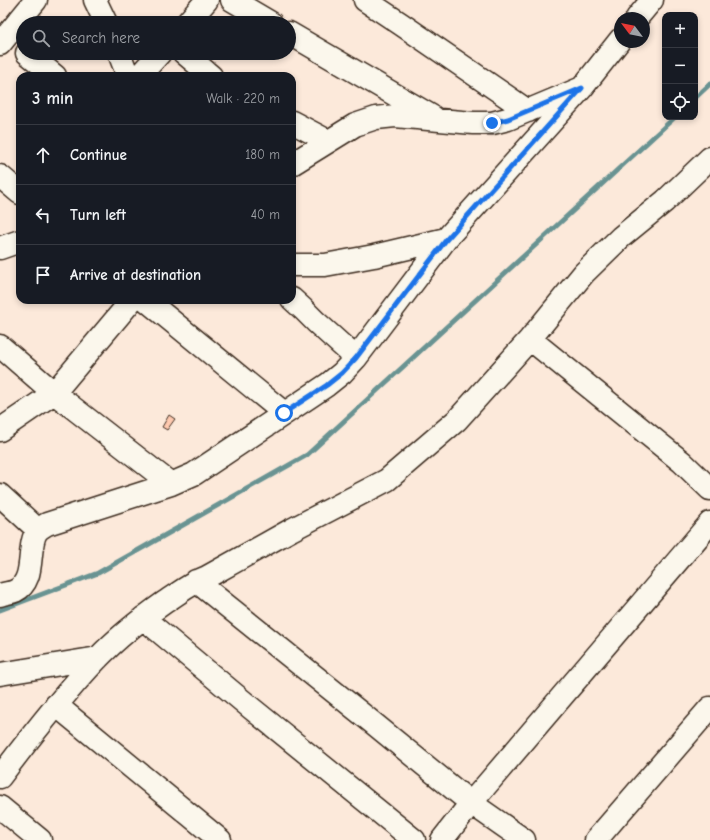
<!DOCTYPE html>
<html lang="en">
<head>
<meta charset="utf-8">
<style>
  :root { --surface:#171b24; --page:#20242c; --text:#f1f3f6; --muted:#9ea1a6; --line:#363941 }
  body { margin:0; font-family:"Comic Neue",sans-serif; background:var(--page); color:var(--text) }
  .controls { position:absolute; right:12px; top:12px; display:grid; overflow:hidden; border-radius:8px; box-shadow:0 2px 6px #0003 }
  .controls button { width:36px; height:36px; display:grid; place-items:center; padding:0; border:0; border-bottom:1px solid var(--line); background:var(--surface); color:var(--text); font:20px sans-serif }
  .compass { position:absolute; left:614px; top:12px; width:36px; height:36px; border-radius:50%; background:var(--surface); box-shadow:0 2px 6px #0003; rotate:302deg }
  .stop { position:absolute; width:12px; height:12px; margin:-9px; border:3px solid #1a73e8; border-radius:50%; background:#fff }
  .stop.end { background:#1a73e8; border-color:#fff; box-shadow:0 1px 4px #0008 }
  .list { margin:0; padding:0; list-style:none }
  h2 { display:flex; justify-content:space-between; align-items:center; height:52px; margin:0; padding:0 16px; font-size:17px }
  h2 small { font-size:13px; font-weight:400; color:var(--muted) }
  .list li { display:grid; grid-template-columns:26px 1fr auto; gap:12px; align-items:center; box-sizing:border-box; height:60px; padding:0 16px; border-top:1px solid var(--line) }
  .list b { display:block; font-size:15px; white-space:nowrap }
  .list em { font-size:13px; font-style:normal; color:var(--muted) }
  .icon { flex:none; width:22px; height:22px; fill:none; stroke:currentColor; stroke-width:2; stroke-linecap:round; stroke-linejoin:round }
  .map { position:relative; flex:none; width:710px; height:840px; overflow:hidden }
  .search { position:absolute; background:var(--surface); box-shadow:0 2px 6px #0003; left:16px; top:16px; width:280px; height:44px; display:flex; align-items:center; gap:10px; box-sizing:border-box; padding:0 14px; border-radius:22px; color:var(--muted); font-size:15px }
  .panel { position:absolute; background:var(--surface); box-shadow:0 2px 6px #0003; left:16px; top:72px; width:280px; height:232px; border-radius:12px }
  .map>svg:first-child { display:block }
</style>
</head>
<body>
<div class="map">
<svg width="710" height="840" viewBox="0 0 710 840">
  <rect width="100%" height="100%" fill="#fce9da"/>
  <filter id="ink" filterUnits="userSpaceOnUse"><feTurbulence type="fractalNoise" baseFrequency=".025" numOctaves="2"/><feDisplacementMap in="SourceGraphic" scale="8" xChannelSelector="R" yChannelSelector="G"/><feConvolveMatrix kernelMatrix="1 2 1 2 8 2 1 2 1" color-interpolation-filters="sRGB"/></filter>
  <g filter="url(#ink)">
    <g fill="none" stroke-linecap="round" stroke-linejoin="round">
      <path stroke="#699392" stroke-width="5" d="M695,98L710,84
        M0,610L98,573L307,455L675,117"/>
    </g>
    <path fill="#fec9af" stroke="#3b2a1e" d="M169,415L175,419L167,430L162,427Z"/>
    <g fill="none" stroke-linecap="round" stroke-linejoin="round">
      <defs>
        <path id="minor" d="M95,0L106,23
          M232,0L271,23
          M365,0L401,24L528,111
          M637,18L652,0
          M187,23L207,0
          M289,33L433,117
          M0,44L36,0
          M27,53L55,76
          M119,53L128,76
          M184,53L211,76
          M139,76L160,53
          M292,122L328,141
          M292,164L355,125L376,118L395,116L473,123H492L508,119L582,88L620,40
          M0,176L20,193
          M0,248L20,241
          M292,265H325L374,256L446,239
          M292,299L303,309L316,322L356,358
          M146,300L284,413
          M530,339L682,462L710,489
          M0,346L54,393L171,484
          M0,430L54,393L132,300
          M0,495L38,530
          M196,581L373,723L471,803L524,840
          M0,595C5,593 11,593 15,591C37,581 26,547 37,531C40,528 44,526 47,524L171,484L194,474L327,385L342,373L356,358L446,239L582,88
          M143,618L251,708L414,840
          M0,674L98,658
          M56,705L220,840
          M0,777C31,736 62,696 97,659C117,638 141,619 165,602C179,593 191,583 207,577L291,530L387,480L457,420L530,339L584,273L621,237L665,201L710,158
          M0,807L40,840
          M442,840L471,803L710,523
          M596,840L710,708"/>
      </defs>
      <use href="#minor" stroke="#3b2a1e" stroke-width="25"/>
      <use href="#minor" stroke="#fbf7ec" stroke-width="22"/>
    </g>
  </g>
  <g fill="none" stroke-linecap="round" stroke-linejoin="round" filter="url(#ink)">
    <path stroke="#1a73e8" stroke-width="5" d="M284,413L327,385L342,373L356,358L446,240L582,88L508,119L492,123"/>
  </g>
</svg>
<div class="controls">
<button>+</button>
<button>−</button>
<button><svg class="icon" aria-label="locate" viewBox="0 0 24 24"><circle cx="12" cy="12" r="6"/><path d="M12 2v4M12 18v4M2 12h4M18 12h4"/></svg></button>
</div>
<svg class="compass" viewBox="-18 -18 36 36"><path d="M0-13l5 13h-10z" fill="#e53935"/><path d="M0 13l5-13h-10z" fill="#9ea1a6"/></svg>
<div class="stop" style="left:284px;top:413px"></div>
<div class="stop end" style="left:492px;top:123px"></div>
<div class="search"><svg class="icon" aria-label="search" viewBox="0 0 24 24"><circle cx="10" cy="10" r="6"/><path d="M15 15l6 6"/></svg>Search here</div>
<section class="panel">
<h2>3 min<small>Walk · 220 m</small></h2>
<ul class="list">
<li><svg class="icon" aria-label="ahead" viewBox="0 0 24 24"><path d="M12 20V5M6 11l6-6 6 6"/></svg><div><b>Continue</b></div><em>180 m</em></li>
<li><svg class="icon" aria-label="left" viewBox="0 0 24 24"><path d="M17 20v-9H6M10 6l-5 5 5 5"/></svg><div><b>Turn left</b></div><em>40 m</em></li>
<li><svg class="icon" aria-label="arrive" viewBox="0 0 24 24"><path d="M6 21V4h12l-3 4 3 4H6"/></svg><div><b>Arrive at destination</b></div></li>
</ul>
</section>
</div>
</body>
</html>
